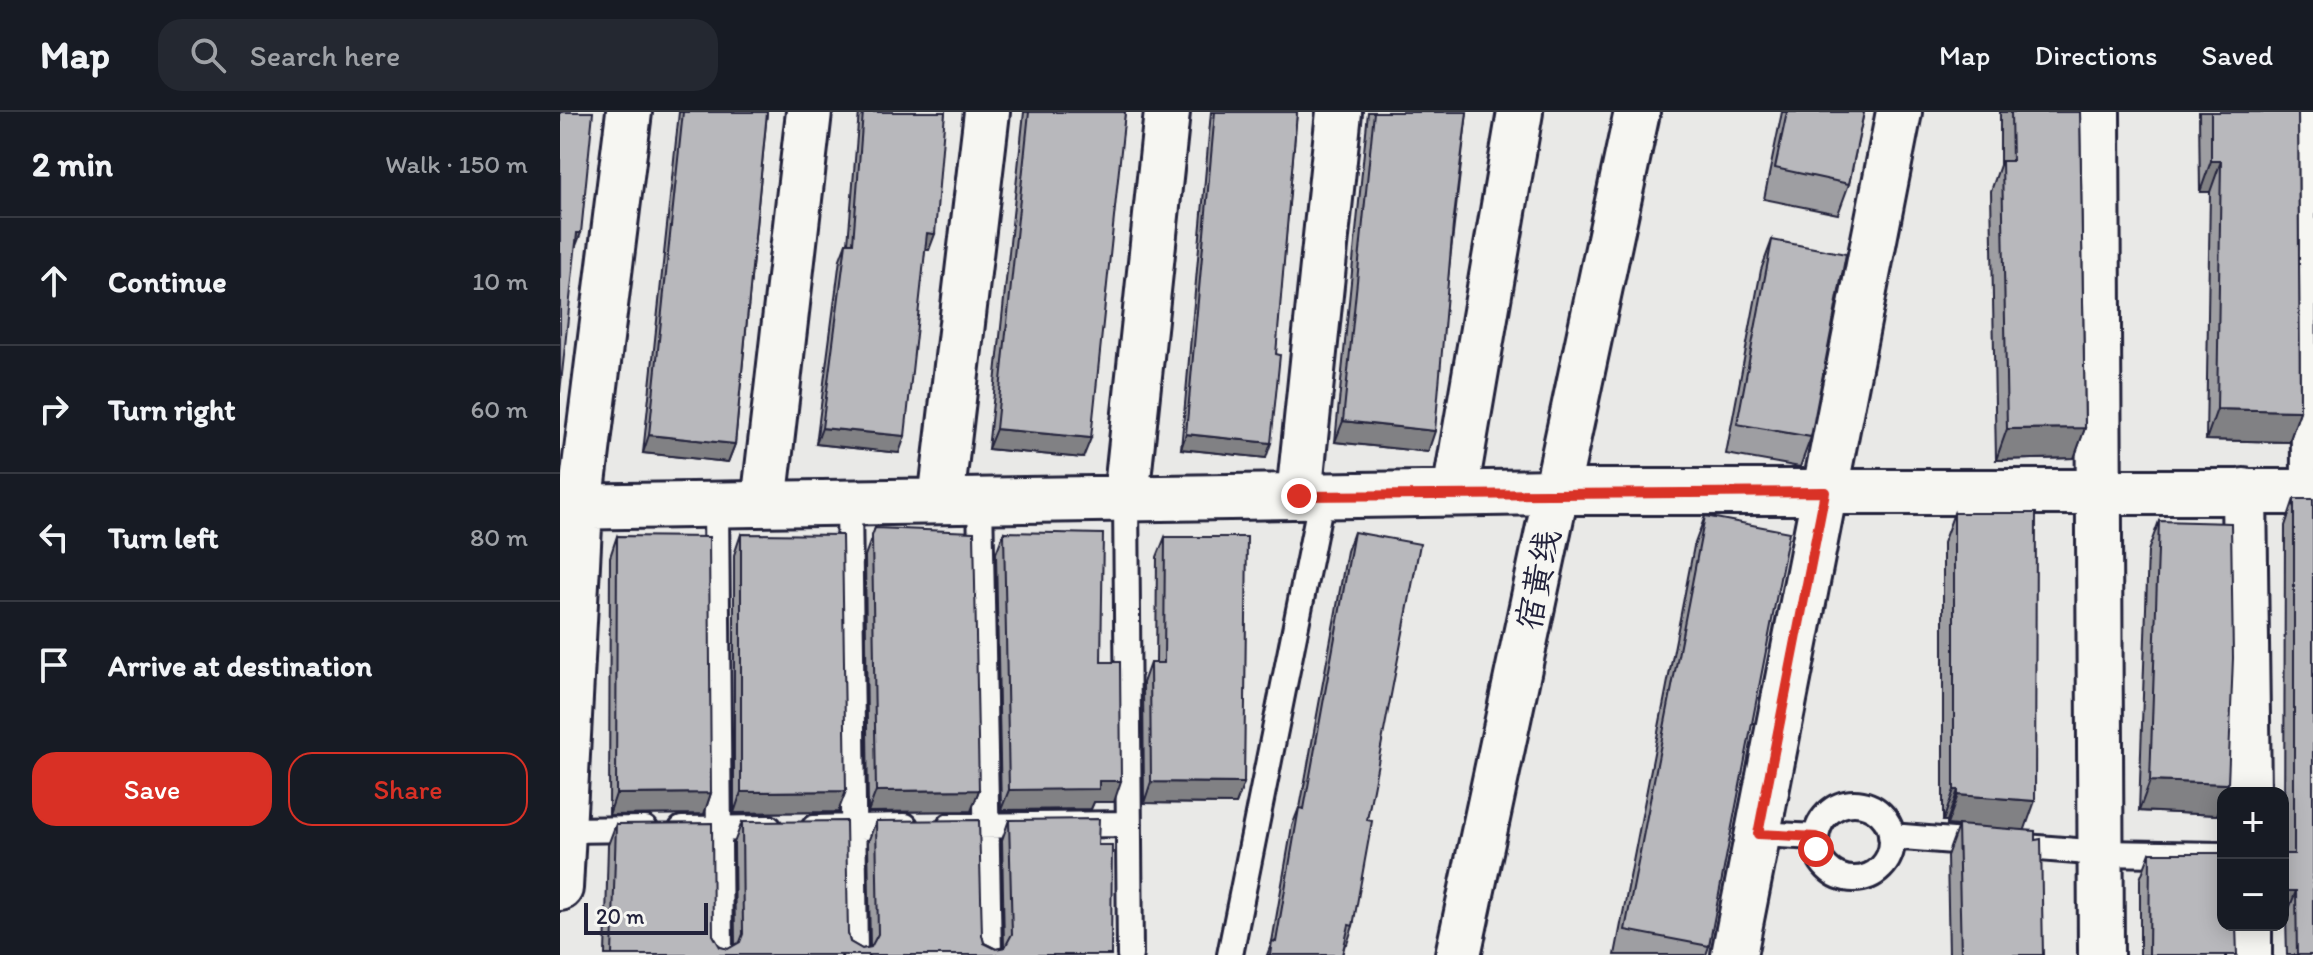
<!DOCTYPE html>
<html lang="en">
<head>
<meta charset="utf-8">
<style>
  :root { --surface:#171b24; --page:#242831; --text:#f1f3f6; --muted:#9ea1a6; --line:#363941; --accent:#d93025 }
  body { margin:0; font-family:Itim,"LXGW WenKai TC",sans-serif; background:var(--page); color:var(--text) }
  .controls { position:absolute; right:24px; bottom:24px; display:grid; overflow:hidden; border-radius:16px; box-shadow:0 4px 20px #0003 }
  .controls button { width:72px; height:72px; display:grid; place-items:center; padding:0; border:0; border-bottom:2px solid var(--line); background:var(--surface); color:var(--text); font:40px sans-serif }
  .scale { position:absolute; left:24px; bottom:20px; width:124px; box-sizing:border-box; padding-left:8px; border:4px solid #22223b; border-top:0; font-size:22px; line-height:28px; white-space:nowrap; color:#22223b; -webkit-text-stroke:6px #f6f6f2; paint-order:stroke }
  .stop { position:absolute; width:24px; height:24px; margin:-18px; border:6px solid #d93025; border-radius:50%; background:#fff }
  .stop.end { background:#d93025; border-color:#fff; box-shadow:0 2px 8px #0008 }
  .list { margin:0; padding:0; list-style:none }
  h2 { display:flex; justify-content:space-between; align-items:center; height:104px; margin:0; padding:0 32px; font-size:34px }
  h2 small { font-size:26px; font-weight:400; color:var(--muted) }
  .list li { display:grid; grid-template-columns:52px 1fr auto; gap:24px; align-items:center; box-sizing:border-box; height:128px; padding:0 32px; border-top:2px solid var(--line) }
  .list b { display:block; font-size:30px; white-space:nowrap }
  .list em { font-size:26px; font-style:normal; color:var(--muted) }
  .actions { display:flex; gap:16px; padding:24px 32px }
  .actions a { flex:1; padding:18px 0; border:2px solid var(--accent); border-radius:24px; text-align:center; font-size:28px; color:var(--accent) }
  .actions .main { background:var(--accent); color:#fff }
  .icon { flex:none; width:44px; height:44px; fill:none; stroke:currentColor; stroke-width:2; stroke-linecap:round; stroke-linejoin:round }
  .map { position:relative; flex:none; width:1753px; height:843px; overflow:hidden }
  header { display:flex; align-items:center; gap:48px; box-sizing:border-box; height:112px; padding:0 40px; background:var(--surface); border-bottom:2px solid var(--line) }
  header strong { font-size:38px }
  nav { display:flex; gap:44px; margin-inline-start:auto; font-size:28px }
  .search { width:560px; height:72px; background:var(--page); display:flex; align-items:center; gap:20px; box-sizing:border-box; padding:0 28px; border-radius:24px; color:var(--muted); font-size:30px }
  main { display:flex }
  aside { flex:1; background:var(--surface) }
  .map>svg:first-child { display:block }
</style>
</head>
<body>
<header>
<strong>Map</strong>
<div class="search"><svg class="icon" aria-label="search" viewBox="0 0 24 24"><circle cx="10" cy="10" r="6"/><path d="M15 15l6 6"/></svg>Search here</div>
<nav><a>Map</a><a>Directions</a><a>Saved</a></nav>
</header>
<main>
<aside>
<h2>2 min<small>Walk · 150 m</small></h2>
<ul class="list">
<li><svg class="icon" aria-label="ahead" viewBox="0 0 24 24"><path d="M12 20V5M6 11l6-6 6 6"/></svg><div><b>Continue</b></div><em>10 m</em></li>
<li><svg class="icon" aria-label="right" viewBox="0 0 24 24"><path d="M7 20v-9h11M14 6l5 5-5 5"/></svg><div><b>Turn right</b></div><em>60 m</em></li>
<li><svg class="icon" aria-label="left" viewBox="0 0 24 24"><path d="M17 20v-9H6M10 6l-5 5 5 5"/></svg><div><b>Turn left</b></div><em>80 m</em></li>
<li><svg class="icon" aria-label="arrive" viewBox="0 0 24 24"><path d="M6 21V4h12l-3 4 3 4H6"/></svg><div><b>Arrive at destination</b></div></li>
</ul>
<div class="actions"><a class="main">Save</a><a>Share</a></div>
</aside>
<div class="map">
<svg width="1753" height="843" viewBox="0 0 1753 843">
  <rect width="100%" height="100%" fill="#e9e9e7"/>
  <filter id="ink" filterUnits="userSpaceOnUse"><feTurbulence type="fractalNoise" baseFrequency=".0125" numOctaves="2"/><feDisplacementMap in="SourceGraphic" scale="16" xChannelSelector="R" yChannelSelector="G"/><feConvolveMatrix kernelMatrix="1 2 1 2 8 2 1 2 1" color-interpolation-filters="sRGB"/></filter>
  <g filter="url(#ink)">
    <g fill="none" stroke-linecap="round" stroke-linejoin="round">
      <defs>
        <path id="service" d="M1743,0L1744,380
          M566,386L570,843
          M420,388L429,843
          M289,391L295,843
          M156,393L160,843
          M1256 729a38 38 0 1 1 76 0a38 38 0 1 1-76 0Z
          M390,714L569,712
          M254,716L345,714
          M122,717L209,716
          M3,718L85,717
          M1198,722L1256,725
          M1331,724L1541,741L1663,743
          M670,843L762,383"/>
        <path id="minor" d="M1537,0L1541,843
          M1684,379L1688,681
          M895,381L960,0
          M739,384L779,0
          M566,386L607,0
          M381,389L427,0
          M204,392L249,0
          M0,395L997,380H1753
          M0,776L20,395L69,0
          M1689,813V843
          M1174,843L1339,0"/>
        <path id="secondary" d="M898,843L1077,0"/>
      </defs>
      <use href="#service" stroke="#22223b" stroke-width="30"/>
      <use href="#minor" stroke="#22223b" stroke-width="50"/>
      <use href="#secondary" stroke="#22223b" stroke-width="50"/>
      <use href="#service" stroke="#f6f6f2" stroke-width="24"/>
      <use href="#minor" stroke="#f6f6f2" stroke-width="44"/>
      <use href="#secondary" stroke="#f6f6f2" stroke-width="44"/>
    </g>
    <path fill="#9e9ea2" stroke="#22223b" stroke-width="2" d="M119,0H207L175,332L168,350L83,341Z
      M299,0H385L369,138H365L339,341L256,332L280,147L286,131H288Z
      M464,0H565L523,346L428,337Z
      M651,0H737L706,346L621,337Z
      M808,0H907L868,340L775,330Z
      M1222,0H1304L1289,72L1278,102L1204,87Z
      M1440,0H1520L1525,316L1514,346L1436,348L1431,79L1440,53Z
      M1639,0H1738L1740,299L1729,330L1646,328L1650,80H1640Z
      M1212,128L1251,325L1240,355L1166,342L1201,158Z
      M1734,387L1753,843H1727L1726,805H1723L1724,742L1725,414Z
      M1394,401L1464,719L1483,843H1389L1387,744L1398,714L1387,713V709H1383V431Z
      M1145,404L1149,834L1146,843H1055L1134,434Z
      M1599,409L1668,672L1665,681H1663V686L1657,703L1579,699L1588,439Z
      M315,416L419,678L411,699L308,700L305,444Z
      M444,420L541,550L554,690H534L531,697L441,698L436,441Z
      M794,420L807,708L793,814L787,832H785L782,843H707L712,830L732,714L739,696H740L787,439Z
      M181,422L278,700L174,701V443Z
      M57,424L151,681L144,702L49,703L50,445Z
      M605,425L684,671L676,692L584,691L583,571L590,551H596L597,445Z
      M449,708L538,733L551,843H45L48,733L56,712L153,823L160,835L168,837L175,833L174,731L182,710L288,822L290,830L302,837L310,835L308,730L316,709L422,823L424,831L436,837L444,835L442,728Z
      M1590,741L1677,843H1580V767Z"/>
    <path fill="#818184" stroke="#22223b" stroke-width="2" d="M1651,49H1661L1650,80H1640Z
      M17,121H21L14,139Z
      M367,121L375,122L369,138H361Z
      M1657,297L1740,299L1729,330L1646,328Z
      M783,309L875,319L868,340L775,330Z
      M262,316L345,324L339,341L256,332Z
      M1525,316L1514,346L1436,348L1447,317Z
      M436,317L531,326L523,346L428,337Z
      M626,322L711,331L706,346L621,337Z
      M89,323L175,332L168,350L83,341Z
      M539,669H561L554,690H534L531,697L441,698L449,678Z
      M1590,669L1668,672L1665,681H1663V686L1657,703L1579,699Z
      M591,670L684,671L676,692L584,691Z
      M419,678L411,699L308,700L316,679Z
      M1394,678H1398L1387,709H1383Z
      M286,679L278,700L174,701L181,680Z
      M151,681L144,702L49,703L56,682Z
      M1398,683L1475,689L1464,720L1387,713Z
      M1723,779H1736L1726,805H1723Z"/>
    <path fill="#b8b8bc" stroke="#22223b" stroke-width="2" d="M0,0H33L21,121H17L0,281Z
      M123,0H207L175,332L89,323Z
      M303,0H385L375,122L367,121L345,324L262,316L286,131H293Z
      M469,0H565L531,326L436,317Z
      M655,0H737L716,242L720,243L711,331L626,322Z
      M814,0H907L893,113L875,319L783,309Z
      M1227,0H1304L1289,72L1215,56Z
      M1451,0H1520L1525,316L1447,317L1442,49H1452Z
      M1651,0H1738L1740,299L1657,297L1661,49H1651Z
      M1212,128L1286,142L1251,325L1177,312Z
      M1734,387H1753V843H1737L1736,779H1723V742H1734Z
      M1394,401H1476L1475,689L1398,683V678H1394Z
      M1145,404L1229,420L1149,834L1065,818Z
      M1599,409L1671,411L1673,546L1668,672L1590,669Z
      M315,416L414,420L419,678L316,679L312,424Z
      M444,420L543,422L541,550H560L561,669H539V677L449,678Z
      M794,420L860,432L807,708L812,709L793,814L789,813L782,843H710L712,829L716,830L739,696L744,697Z
      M181,422L282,423L286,679L181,680Z
      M57,424L149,425L151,681L56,682Z
      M605,425H687L684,671L591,670L590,551H604Z
      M539,707L538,733H552L551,843H52L56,712L152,711L153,823L160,835L168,837L180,830L183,822L182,710L286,709L288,822L290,830L302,837L311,835L318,822L316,709L419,708L422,823L424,831L436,837L445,835L452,822L449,708Z
      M1398,713L1475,719V728L1481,727L1483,843H1401Z
      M1590,741H1663V813H1676L1677,843H1589Z"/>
  </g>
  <g fill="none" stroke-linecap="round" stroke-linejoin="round" filter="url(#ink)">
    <path stroke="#d93025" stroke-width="10" d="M739,384L1265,380L1198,722L1256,725V737"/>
  </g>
  <g text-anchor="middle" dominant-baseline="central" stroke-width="6" stroke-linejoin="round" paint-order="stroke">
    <g font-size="34" fill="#22223b" stroke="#f6f6f2">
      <text transform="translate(978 468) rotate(-78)">宿黄线</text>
    </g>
  </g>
</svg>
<div class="controls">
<button>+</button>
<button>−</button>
</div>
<div class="scale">20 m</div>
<div class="stop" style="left:1256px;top:737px"></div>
<div class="stop end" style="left:739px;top:384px"></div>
</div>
</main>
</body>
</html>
